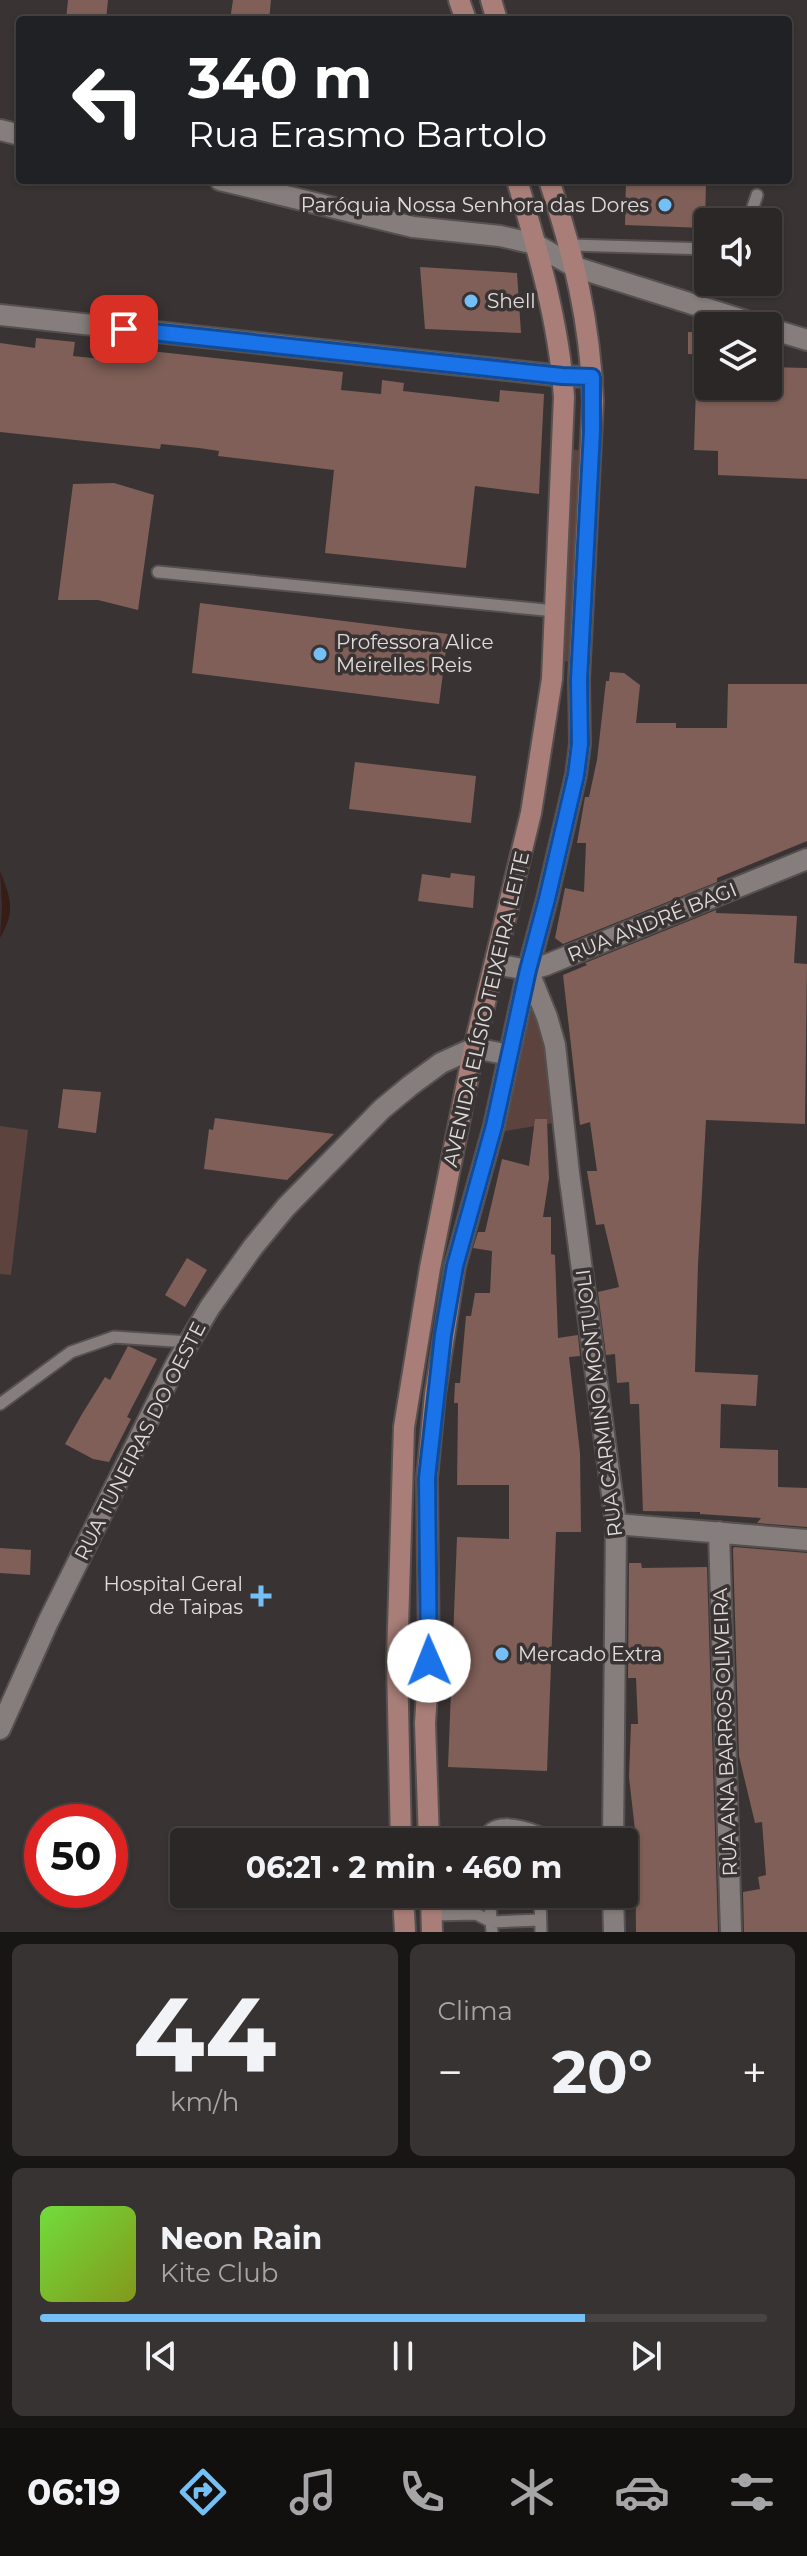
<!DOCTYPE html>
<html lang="pt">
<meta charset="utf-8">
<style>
:root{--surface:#2b2726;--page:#373332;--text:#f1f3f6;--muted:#a6a5a7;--line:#474443;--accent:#74c0f6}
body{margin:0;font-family:Montserrat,sans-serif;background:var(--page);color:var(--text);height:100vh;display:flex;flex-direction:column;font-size:30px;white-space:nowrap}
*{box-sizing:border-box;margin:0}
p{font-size:26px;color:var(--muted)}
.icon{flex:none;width:44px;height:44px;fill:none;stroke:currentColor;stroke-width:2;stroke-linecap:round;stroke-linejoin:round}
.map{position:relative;height:1932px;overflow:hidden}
.sheet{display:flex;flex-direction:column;gap:12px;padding:12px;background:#181515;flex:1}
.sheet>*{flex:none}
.top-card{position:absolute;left:16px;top:16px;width:776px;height:168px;border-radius:8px;box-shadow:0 2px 6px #0004,0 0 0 2px var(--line);background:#202124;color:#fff;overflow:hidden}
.fabs{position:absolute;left:694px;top:208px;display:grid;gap:16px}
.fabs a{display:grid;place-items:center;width:88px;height:88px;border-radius:8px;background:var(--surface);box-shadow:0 2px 6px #0004,0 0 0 2px var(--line);font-size:40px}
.speed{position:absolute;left:24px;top:1804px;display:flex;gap:16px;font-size:40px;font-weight:700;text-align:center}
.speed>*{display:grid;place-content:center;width:104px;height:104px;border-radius:50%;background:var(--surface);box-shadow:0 2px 6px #0004,0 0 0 2px var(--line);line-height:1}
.speed .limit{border:12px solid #d22;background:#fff;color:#111}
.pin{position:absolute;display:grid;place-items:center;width:68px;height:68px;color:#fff;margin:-34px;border-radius:16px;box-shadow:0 4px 12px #0006}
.me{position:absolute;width:88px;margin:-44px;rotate:359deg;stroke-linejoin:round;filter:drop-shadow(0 0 6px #0008)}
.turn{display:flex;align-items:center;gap:28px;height:168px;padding:0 40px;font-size:36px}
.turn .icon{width:104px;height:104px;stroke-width:2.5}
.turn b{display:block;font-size:56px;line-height:68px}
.big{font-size:60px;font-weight:700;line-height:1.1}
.sheet .tile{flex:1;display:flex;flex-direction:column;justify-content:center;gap:12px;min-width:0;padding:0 28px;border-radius:12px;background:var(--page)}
.sheet .dial{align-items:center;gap:0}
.dial b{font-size:104px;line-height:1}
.song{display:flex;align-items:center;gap:24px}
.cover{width:96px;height:96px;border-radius:12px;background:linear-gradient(135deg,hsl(100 70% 55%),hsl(70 70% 35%))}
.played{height:8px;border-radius:4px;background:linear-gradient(90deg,var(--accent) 75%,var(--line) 75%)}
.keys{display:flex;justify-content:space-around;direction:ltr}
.heat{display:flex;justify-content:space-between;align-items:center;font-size:44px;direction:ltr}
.sheet .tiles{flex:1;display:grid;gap:12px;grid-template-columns:1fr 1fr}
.tile:last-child{grid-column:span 2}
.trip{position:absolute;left:170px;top:1828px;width:468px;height:80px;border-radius:8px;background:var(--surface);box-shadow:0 2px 6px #0004,0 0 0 2px var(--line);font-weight:700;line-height:80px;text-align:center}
.tab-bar{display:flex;height:128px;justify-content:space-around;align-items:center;background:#11100f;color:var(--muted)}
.tab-bar .icon{width:56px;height:56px}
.tab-bar .on{color:var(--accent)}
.tab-bar b{font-size:36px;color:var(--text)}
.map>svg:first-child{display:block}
</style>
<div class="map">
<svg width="807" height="1932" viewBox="0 0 807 1932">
<rect width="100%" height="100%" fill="#393433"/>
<path fill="#5d433e" d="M 572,449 L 580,451 L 571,662 L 563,661 Z
M 527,965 L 565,1121 L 488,1134 Z
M 0,1126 L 28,1130 L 11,1275 L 0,1274 Z"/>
<path fill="#371c17" d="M 0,871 C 11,899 16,911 0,938 L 2,906 Z"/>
<path fill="#7f5f58" d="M 68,0 L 108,0 L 106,20 L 66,20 Z
M 233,0 L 271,0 L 269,20 L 230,20 Z
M 626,180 L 706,180 L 705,228 L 625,225 Z
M 420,267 L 517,273 L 521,333 L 425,329 Z
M 688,332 L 708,333 L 708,355 L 688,354 Z
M 36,338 L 75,342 L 73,356 L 131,362 L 132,349 L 343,372 L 341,390 L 381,394 L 382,380 L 404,383 L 403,391 L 499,402 L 500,390 L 544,394 L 539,494 L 475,486 L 466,568 L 325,553 L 334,470 L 218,456 L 219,451 L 199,448 L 161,444 L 160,449 L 0,432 L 0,343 L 35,348 Z
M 768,367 L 807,368 L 807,479 L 718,475 L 718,451 L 694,450 L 696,386 L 768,386 Z
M 114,483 L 154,495 L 138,610 L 98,600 L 58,600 L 73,484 Z
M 200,603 L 448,634 L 439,704 L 192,673 Z
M 610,672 L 624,673 L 640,685 L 636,723 L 676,723 L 676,728 L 727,728 L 728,684 L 807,684 L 807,841 L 717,878 L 717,882 L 563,944 L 555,938 L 565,888 L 584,892 L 586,843 L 577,843 L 585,797 L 589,797 L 597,760 L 606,681 L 609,681 Z
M 355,762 L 476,776 L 471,823 L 349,809 Z
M 451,873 L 475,876 L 473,908 L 418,901 L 422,874 L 450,878 Z
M 716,910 L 716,913 L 797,916 L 794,963 L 807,964 L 805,1124 L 706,1120 L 698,1264 L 695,1372 L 758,1375 L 756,1406 L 721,1404 L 720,1448 L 778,1450 L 778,1487 L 807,1488 L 807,1527 L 757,1523 L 761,1518 L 700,1514 L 700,1512 L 643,1511 L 639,1404 L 630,1404 L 629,1382 L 617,1383 L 615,1354 L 606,1355 L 598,1292 L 619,1287 L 604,1224 L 596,1225 L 587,1171 L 597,1171 L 590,1122 L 580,1125 L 563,975 L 587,965 L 585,963 Z
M 63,1089 L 101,1092 L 96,1133 L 58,1128 Z
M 215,1118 L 334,1134 L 287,1180 L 204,1169 L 209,1129 L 213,1130 Z
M 535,1119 L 547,1119 L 549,1178 L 543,1217 L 551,1217 L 551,1254 L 555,1255 L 558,1338 L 578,1335 L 580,1356 L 569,1357 L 580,1453 L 581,1532 L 556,1532 L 547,1771 L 448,1767 L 457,1537 L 509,1539 L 509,1485 L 457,1485 L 458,1403 L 454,1403 L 455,1383 L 460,1383 L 466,1316 L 471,1316 L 475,1293 L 490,1293 L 492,1251 L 473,1248 L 478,1232 L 485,1232 L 502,1159 L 529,1166 Z
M 187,1258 L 207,1270 L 185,1307 L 165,1295 Z
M 128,1346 L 157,1359 L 127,1417 L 131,1419 L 109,1462 L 93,1459 L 65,1444 L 82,1414 L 105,1377 L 110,1380 Z
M 734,1547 L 807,1553 L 807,1932 L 744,1932 L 743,1892 L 760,1889 L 758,1877 L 766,1875 L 762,1822 L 755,1823 L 739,1756 L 733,1549 Z
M 0,1548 L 31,1550 L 30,1575 L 0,1573 Z
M 629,1563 L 641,1563 L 642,1568 L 707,1567 L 718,1932 L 636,1932 L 635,1830 L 629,1777 L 631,1724 L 638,1724 L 636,1678 L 628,1678 Z"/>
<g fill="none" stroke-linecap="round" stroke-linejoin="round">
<g stroke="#565150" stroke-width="15">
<path id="lane" d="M 748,222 L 757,195
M 570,245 L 708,249
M 158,572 L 555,611
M 0,1404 L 71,1352 L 114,1337 L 189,1342
M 484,1842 C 487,1816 521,1825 538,1832 L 539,1842
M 489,1894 L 492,1932
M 540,1894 L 541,1932
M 432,1915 L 476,1914 L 492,1922 L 540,1920"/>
</g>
<g stroke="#565150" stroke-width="24">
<path id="street" d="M 0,130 L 20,135
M 220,180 L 413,227 L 500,236 L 535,244 L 575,267 L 762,326
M 0,315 L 562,376 L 592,377
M 768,328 L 807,340
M 495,964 L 528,970 L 546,965 L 807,859
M 528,970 L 547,1017 L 555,1045 L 569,1173 L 616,1524 L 613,1842
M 616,1524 L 807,1540
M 719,1532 L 731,1932
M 0,1729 L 48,1622 L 176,1364 L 210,1307 L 253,1247 L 286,1207 L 382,1109 L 411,1085 L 441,1063 L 474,1048 L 509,1055
M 613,1894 L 614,1932"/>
</g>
<g stroke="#565150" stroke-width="24">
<path id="secondary" d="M 459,0 L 466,20
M 491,0 L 497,20
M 401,1842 L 397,1661 L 404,1427 L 430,1268 L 474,1048 L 531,813 L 552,679 L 564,397 C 559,323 538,251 517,180
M 429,1842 L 425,1723 L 429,1661 L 427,1478 L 435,1394 L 455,1266 L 494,1126 L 528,970 L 547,899 L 576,775 L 580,744 L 579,680 L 593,401 C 590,321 574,256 549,180
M 403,1894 L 405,1932
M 431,1894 L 432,1932"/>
</g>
<use href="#lane" stroke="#857e7d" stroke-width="11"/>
<use href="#street" stroke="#857e7d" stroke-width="20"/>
<use href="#secondary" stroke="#a97e78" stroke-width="20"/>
</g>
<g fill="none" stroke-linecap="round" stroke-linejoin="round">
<g stroke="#114b97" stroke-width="20">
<path id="route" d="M 124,329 L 562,376 L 592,377 L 592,431 L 579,680 L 580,744 L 576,775 L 547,899 L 528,970 L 494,1126 L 455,1266 L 443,1335 L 427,1478 L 429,1661"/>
</g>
<use href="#route" stroke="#1a73e8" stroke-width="14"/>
</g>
<g fill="#74c0f6" stroke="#393433" stroke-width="3">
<circle cx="665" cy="205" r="8"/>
<circle cx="471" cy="301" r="8"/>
<circle cx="320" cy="654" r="8"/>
<path d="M257 1584h8v8h8v8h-8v8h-8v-8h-8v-8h8z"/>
<circle cx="502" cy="1654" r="8"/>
</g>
<g text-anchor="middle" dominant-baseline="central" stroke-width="7" stroke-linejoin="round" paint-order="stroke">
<g font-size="20" fill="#e0dcdc" stroke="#393433" text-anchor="start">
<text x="649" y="205" text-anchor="end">Paróquia Nossa Senhora das Dores</text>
<text x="487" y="301">Shell</text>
<text x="336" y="642">Professora Alice<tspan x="336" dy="23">Meirelles Reis</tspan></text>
<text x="243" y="1584" text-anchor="end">Hospital Geral<tspan x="243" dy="23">de Taipas</tspan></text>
<text x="518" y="1654">Mercado Extra</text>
</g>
<g font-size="20" fill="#e0dcdc" stroke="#393433">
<text transform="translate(652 922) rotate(-22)">RUA ANDRÉ BAGI</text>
<text transform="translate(486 1009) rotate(-77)">AVENIDA ELÍSIO TEIXEIRA LEITE</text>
<text transform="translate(599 1403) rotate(-97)">RUA CARMINO MONTUOLI</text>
<text transform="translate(140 1441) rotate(-63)">RUA TUNEIRAS DO OESTE</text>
<text transform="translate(725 1732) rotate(-92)">RUA ANA BARROS OLIVEIRA</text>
</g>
</g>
</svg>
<div class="fabs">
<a><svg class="icon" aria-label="sound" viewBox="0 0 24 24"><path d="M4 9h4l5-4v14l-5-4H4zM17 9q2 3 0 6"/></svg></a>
<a><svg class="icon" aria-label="layers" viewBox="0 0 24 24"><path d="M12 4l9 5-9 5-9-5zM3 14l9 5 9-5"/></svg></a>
</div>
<div class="speed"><div class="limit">50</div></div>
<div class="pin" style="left:124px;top:329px;background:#d93025"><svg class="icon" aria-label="arrive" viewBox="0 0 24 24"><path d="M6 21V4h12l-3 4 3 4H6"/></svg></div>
<svg class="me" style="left:429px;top:1661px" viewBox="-20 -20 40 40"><circle r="19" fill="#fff"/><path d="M0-13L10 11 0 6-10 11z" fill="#1a73e8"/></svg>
<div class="trip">06:21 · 2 min · 460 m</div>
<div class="top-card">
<div class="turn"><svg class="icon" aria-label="left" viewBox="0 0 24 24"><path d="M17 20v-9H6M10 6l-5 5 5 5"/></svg><div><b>340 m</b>Rua Erasmo Bartolo</div></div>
</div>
</div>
<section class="sheet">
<div class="tiles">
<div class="tile dial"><b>44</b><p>km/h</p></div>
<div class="tile"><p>Clima</p>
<div class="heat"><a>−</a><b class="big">20°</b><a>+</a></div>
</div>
<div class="tile">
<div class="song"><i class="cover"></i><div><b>Neon Rain</b><p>Kite Club</p></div></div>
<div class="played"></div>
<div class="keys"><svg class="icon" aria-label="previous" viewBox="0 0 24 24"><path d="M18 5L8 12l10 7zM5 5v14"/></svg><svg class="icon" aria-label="pause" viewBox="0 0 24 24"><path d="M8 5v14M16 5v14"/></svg><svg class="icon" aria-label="next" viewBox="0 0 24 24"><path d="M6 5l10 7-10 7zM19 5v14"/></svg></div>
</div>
</div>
</section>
<nav class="tab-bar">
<b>06:19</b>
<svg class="icon on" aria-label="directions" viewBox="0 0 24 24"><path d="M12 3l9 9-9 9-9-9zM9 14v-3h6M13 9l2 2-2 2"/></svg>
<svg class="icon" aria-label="music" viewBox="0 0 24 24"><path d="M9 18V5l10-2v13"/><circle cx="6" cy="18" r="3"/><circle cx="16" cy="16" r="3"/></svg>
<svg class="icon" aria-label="phone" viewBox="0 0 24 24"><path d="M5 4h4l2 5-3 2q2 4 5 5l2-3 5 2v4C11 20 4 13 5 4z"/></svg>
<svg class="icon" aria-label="climate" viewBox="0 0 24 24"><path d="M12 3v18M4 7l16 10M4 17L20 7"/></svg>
<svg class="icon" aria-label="car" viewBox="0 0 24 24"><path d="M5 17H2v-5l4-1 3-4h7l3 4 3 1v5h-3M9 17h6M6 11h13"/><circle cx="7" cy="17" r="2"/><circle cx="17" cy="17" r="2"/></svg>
<svg class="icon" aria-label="filters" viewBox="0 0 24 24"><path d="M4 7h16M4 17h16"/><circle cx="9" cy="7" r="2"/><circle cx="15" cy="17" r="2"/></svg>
</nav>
